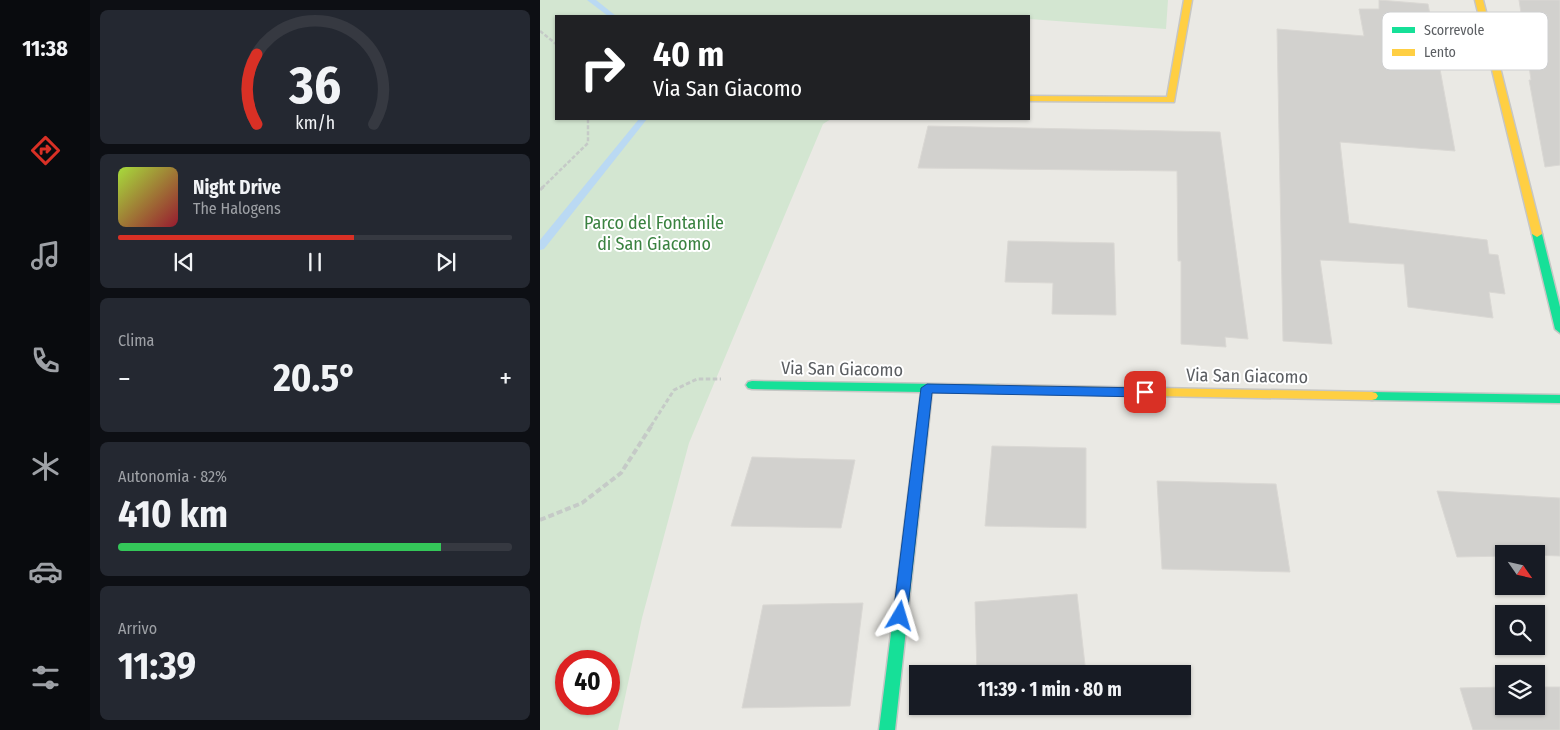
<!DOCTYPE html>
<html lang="it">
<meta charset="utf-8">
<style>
:root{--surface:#171b24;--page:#242831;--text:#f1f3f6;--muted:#9ea1a6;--line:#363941;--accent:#d93025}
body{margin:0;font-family:"Fira Sans Condensed",sans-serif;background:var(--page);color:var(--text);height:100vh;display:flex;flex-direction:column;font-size:19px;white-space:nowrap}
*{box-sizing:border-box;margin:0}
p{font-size:16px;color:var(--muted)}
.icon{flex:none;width:28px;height:28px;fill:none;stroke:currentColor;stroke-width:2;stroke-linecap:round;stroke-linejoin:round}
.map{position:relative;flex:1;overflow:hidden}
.side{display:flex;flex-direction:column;gap:10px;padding:10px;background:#0d0f14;width:450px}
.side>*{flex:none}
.top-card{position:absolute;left:15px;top:15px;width:475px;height:105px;border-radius:0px;box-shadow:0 1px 4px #0004;background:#202124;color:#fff;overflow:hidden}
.needle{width:32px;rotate:124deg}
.controls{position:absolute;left:955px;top:545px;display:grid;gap:10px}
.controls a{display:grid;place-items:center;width:50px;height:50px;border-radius:0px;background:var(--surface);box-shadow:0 1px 4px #0004;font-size:25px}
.speed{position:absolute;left:15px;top:650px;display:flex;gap:10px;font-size:25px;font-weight:700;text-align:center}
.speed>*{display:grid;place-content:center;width:65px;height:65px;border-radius:50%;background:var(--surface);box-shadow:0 1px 4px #0004;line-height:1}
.speed .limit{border:8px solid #d22;background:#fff;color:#111}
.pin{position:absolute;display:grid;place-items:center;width:42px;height:42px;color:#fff;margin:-21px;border-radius:10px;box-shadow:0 2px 8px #0006}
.me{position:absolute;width:55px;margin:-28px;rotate:7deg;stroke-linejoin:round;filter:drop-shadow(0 0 4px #0008)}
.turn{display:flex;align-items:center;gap:18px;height:105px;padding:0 15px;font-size:22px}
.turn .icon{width:65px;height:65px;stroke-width:2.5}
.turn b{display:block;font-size:35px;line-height:42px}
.big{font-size:38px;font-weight:700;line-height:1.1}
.side .card{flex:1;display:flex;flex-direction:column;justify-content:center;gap:8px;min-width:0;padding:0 18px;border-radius:8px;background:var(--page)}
.side .dial{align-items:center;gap:0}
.dial svg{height:130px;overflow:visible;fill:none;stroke:var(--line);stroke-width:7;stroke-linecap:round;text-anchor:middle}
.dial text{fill:var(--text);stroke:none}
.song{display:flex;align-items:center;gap:15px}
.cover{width:60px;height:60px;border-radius:8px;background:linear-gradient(135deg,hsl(80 70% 55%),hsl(350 70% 35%))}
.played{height:5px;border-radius:2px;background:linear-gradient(90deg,var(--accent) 60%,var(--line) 60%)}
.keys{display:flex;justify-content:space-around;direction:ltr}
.heat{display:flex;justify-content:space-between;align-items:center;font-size:28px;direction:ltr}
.charge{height:8px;border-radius:4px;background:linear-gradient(90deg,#34c759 82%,var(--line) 0)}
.trip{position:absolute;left:369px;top:665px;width:282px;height:50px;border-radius:0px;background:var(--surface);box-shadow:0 1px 4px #0004;font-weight:700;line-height:50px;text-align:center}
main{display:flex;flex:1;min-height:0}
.tabs{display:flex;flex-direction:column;width:90px;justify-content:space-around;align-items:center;background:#090b0e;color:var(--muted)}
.tabs .icon{width:35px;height:35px}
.tabs .current{color:var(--accent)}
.tabs b{font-size:22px;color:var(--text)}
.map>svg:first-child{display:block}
</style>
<main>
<nav class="tabs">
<b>11:38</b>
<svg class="icon current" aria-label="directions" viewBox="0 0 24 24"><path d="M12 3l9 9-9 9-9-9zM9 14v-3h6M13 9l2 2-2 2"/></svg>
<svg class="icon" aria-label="music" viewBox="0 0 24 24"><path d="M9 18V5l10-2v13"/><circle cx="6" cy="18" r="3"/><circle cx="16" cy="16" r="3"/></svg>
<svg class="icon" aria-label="phone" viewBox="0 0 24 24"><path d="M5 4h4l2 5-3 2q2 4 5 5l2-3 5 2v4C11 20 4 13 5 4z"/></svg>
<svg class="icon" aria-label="climate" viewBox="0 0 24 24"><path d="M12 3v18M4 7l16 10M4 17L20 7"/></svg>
<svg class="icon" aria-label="car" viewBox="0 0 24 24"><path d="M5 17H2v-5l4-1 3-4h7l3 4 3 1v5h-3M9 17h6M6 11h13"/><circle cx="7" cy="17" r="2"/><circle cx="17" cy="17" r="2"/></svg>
<svg class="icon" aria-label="filters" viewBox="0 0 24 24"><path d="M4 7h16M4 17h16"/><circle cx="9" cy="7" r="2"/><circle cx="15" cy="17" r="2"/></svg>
</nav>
<section class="side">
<div class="card dial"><svg viewBox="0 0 100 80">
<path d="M14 69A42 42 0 1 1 86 69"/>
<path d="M14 69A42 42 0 0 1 14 26" stroke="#d93025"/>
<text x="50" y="56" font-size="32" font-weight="700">36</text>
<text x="50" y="72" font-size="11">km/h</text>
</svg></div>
<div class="card">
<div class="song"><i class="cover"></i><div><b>Night Drive</b><p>The Halogens</p></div></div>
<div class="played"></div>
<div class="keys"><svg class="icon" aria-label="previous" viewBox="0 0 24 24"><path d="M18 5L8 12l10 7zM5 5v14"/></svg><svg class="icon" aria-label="pause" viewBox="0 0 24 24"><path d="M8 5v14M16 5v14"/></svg><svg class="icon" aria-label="next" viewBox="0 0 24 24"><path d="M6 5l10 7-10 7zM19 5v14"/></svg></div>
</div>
<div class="card"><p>Clima</p>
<div class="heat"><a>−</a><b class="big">20.5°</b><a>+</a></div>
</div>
<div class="card"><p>Autonomia · 82%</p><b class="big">410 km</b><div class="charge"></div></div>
<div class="card"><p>Arrivo</p><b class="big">11:39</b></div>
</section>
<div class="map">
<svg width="1020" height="730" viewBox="0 0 1020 730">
<rect width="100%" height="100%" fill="#eae9e4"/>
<path fill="#d3e6d1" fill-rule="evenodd" d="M 0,0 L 628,0 L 626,29 L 489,19 L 489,16 L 429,15 L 427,16 L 16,16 L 16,119 L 291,119 L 283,124 L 149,443 L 102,618 L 78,730 L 0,730 ZM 26,661 L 69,661 L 69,704 L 26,704 Z"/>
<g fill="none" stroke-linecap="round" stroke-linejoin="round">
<path fill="#bad9f3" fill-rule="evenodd" d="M 47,0 L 56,0 L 76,16 L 68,16 Z
M 99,119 L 107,119 L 4,249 L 0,250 L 0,240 Z"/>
</g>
<path fill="#d2d1ce" stroke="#dad8d4" d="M 839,0 L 888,4 L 915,151 L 800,142 L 809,223 L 947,240 L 949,254 L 958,255 L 965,294 L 949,292 L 953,318 L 868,307 L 864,264 L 780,260 L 792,344 L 743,341 L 737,29 L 824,36 L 819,9 L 839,9 Z
M 979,0 L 1020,0 L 1020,165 L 1005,167 L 989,80 L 991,80 Z
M 388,126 L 680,132 L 708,339 L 685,337 L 686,347 L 641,344 L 641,261 L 638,261 L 637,171 L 378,168 Z
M 468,241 L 574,243 L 576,315 L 512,314 L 513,283 L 465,282 Z
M 452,446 L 546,448 L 546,528 L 445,526 Z
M 212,457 L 315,460 L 301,528 L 191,526 Z
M 617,481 L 736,484 L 750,572 L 622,569 Z
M 897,491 L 1020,498 L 1020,556 L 964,554 L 964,556 L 917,557 Z
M 537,594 L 546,674 L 437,674 L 435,602 Z
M 323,603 L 310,706 L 202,708 L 223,605 Z
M 964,687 L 964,706 L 996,706 L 996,687 L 1020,687 L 1020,730 L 933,730 L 920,688 Z"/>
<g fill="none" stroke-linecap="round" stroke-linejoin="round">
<g stroke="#c6c6c4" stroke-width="3">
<path id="fast" d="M 997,231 L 1002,234 L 1020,307 L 1020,333 L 1015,329 L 992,234 Z
M 212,381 L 458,385 L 462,386 L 464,389 L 462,392 L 458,393 L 392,392 L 355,730 L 339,730 L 381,392 L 212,389 L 208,388 L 206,385 L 208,382 Z
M 832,392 L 1020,395 L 1020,403 L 832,400 L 828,399 L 826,396 L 828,393 Z"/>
</g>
<g stroke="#c6c6c4" stroke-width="3">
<path id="slow" d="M 644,0 L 652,0 L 634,102 L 489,101 L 489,96 L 627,97 Z
M 935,0 L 943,0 L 1002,234 L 997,237 L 992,234 Z
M 458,385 L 832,392 L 836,393 L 838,396 L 836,399 L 832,400 L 458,393 L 454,392 L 452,389 L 454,386 Z"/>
</g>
<path stroke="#c5cac7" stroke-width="2.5" stroke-dasharray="4 2" stroke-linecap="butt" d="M 0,31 L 16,44
M 2,188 L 48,143 L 48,119"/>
<path stroke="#c5cac7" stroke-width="3" stroke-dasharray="4.5 2.5" stroke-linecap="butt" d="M 0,190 L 4,186
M 111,426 L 134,390 L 157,379 L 181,379"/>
<path stroke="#c5cac7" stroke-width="4" stroke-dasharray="6 3" stroke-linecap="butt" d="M 0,520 L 42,503 L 81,473 L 112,425"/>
<use href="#fast" fill="#16e098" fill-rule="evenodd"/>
<use href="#slow" fill="#ffcf43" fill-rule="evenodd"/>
</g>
<path fill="#1a73e8" stroke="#114b97" d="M 387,384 L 605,388 L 610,392 L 605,397 L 392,393 L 367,616 L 365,621 L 360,623 L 355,621 L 353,616 L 381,388 Z"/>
<g text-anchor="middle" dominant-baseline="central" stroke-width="4" stroke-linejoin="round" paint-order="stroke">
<g font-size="18" fill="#3a8240" stroke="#fff">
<text x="114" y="223">Parco del Fontanile<tspan x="114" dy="21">di San Giacomo</tspan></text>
</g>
<g font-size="18" fill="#5b5e62" stroke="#fff">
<text transform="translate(302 369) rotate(1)">Via San Giacomo</text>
<text transform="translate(707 376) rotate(1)">Via San Giacomo</text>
</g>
</g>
<rect x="842" y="12" width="166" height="58" rx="8" fill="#fff" stroke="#cecfd0" stroke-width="1"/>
<rect x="852" y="27" width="23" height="6" fill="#16e098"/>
<rect x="852" y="49" width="23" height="7" fill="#ffcf43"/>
<g font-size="14" fill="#5b5e62">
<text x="884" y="35">Scorrevole</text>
<text x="884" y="57">Lento</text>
</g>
</svg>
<div class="controls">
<a><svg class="needle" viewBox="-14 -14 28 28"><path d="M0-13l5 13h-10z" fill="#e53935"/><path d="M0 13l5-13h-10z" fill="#9ea1a6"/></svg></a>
<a><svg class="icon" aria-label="search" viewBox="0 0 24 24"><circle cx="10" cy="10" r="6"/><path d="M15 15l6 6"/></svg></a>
<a><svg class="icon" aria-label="layers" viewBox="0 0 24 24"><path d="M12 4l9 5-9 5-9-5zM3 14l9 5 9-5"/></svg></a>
</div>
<div class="speed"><div class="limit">40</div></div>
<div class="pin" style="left:605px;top:392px;background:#d93025"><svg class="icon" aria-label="arrive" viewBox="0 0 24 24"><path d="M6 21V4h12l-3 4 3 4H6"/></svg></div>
<svg class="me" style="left:360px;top:616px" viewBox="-20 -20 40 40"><path d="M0-17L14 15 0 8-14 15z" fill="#1a73e8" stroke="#fff" stroke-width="4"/></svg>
<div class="trip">11:39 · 1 min · 80 m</div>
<div class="top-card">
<div class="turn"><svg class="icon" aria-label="right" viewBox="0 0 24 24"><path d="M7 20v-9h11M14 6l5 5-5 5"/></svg><div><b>40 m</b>Via San Giacomo</div></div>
</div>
</div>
</main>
